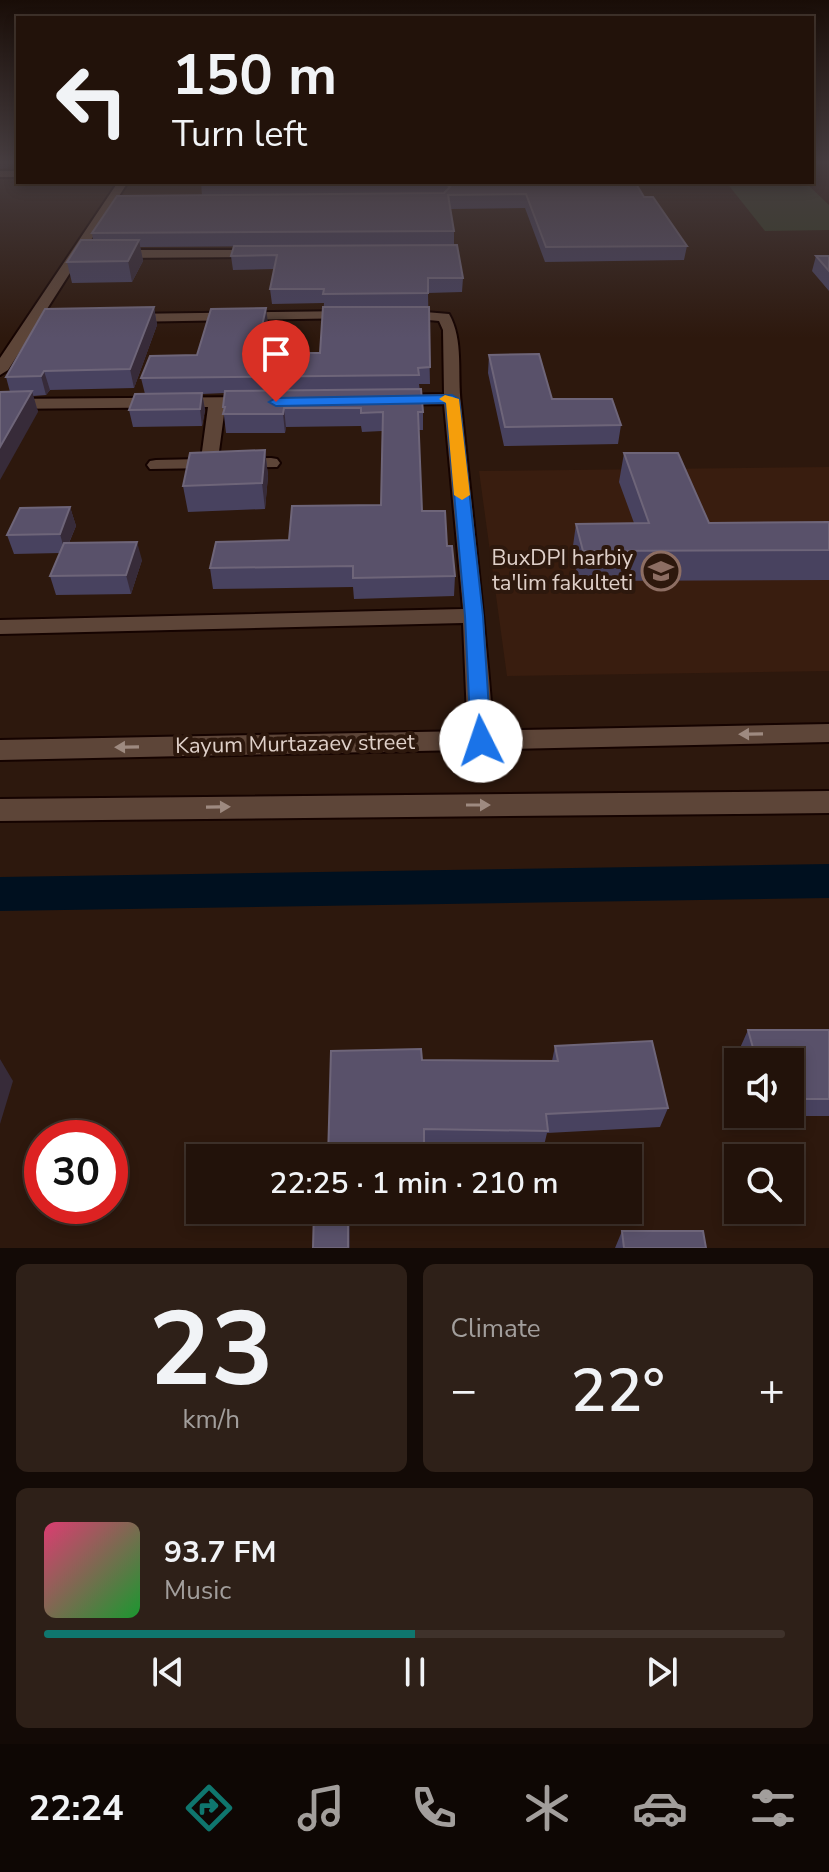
<!DOCTYPE html>
<meta charset="utf-8">
<style>
:root{--surface:#22120a;--page:#2e2018;--text:#f1f3f6;--muted:#a29e9c;--line:#3f322b;--accent:#0f766e}
body{margin:0;font-family:"Nunito Sans",sans-serif;background:var(--page);color:var(--text);height:100vh;display:flex;flex-direction:column;font-size:30px;white-space:nowrap}
*{box-sizing:border-box;margin:0}
p{font-size:26px;color:var(--muted)}
.icon{flex:none;width:44px;height:44px;fill:none;stroke:currentColor;stroke-width:2;stroke-linecap:round;stroke-linejoin:round}
.map{position:relative;height:1248px;overflow:hidden}
.sheet{display:flex;flex-direction:column;gap:16px;padding:16px;background:#130a06;flex:1}
.sheet>*{flex:none}
.top-card{position:absolute;left:16px;top:16px;width:798px;height:168px;border-radius:0px;box-shadow:0 4px 12px #0003,0 0 0 2px var(--line);background:#22120a;color:var(--text);overflow:hidden}
.buttons{position:absolute;left:724px;top:1048px;display:grid;gap:16px}
.buttons a{display:grid;place-items:center;width:80px;height:80px;border-radius:0px;background:var(--surface);box-shadow:0 4px 12px #0003,0 0 0 2px var(--line);font-size:40px}
.speed{position:absolute;left:24px;top:1120px;display:flex;gap:16px;font-size:40px;font-weight:700;text-align:center}
.speed>*{display:grid;place-content:center;width:104px;height:104px;border-radius:50%;background:var(--surface);box-shadow:0 4px 12px #0003,0 0 0 2px var(--line);line-height:1}
.speed .limit{border:12px solid #d22;background:#fff;color:#111}
.pin{position:absolute;display:grid;place-items:center;width:68px;height:68px;color:#fff;margin:-82px -34px;border-radius:50% 50% 50% 0;rotate:-45deg;box-shadow:0 0 8px #0007}
.pin .icon{rotate:45deg}
.me{position:absolute;width:88px;margin:-44px;rotate:356deg;stroke-linejoin:round;filter:drop-shadow(0 0 6px #0008)}
.turn{display:flex;align-items:center;gap:28px;height:168px;padding:0 24px;font-size:36px}
.turn .icon{width:104px;height:104px;stroke-width:2.5}
.turn b{display:block;font-size:56px;line-height:68px}
.big{font-size:60px;font-weight:600;line-height:1.1}
.sheet .card{flex:1;display:flex;flex-direction:column;justify-content:center;gap:12px;min-width:0;padding:0 28px;border-radius:12px;background:var(--page)}
.sheet .dial{align-items:center;gap:0}
.dial b{font-size:104px;line-height:1}
.song{display:flex;align-items:center;gap:24px}
.cover{width:96px;height:96px;border-radius:12px;background:linear-gradient(135deg,hsl(340 70% 55%),hsl(130 70% 35%))}
.played{height:8px;border-radius:4px;background:linear-gradient(90deg,var(--accent) 50%,var(--line) 50%)}
.keys{display:flex;justify-content:space-around;direction:ltr}
.heat{display:flex;justify-content:space-between;align-items:center;font-size:44px;direction:ltr}
.sheet .tiles{flex:1;display:grid;gap:16px;grid-template-columns:1fr 1fr}
.card:last-child{grid-column:span 2}
.trip{position:absolute;left:186px;top:1144px;width:456px;height:80px;border-radius:0px;background:var(--surface);box-shadow:0 4px 12px #0003,0 0 0 2px var(--line);font-weight:600;line-height:80px;text-align:center}
.dock{display:flex;height:128px;justify-content:space-around;align-items:center;background:#0e0704;color:var(--muted)}
.dock .icon{width:56px;height:56px}
.dock .active{color:var(--accent)}
.dock b{font-size:36px;color:var(--text)}
.map>svg:first-child{display:block}
</style>
<div class="map">
<svg width="829" height="1248" viewBox="0 0 829 1248">
<rect width="100%" height="100%" fill="#2d180d"/>
<path fill="#391d0f" d="M 829,467 L 829,671 L 507,676 L 479,471 Z"/>
<path fill="#343d24" d="M 726,182 L 805,182 L 829,205 L 829,230 L 765,231 Z"/>
<g fill="none" stroke-linecap="round" stroke-linejoin="round">
<path fill="#00101f" fill-rule="evenodd" d="M 829,864 L 829,898 L 0,911 L 0,877 Z"/>
<g stroke="#150300" stroke-width="4">
<path id="minor" d="M 0,171 L 18,171 L 18,177 L 0,177 Z
M 118,182 L 128,182 L 8,370 L 0,375 L 0,358 Z
M 260,250 L 266,254 L 264,257 L 115,258 L 109,254 L 115,250 Z
M 401,310 L 449,314 C 464,340 457,375 461,404 C 473,517 486,628 494,741 L 490,748 L 481,750 L 472,748 L 468,741 L 463,623 L 0,634 L 0,620 L 463,609 L 444,404 L 393,405 L 385,400 L 393,395 L 444,394 L 443,330 L 439,321 L 396,317 L 396,311 Z
M 350,311 L 355,312 L 355,318 L 125,322 L 118,318 L 125,314 Z
M 251,397 L 259,402 L 257,405 L 225,407 L 218,459 L 271,458 L 277,459 L 280,463 L 277,467 L 150,469 L 147,465 L 150,461 L 156,460 L 201,459 L 208,407 L 0,409 L 0,399 Z"/>
</g>
<g stroke="#150300" stroke-width="4">
<path id="tertiary" d="M 829,724 L 829,742 L 0,760 L 0,740 Z
M 829,791 L 829,813 L 0,821 L 0,799 Z"/>
</g>
<use href="#minor" fill="#5d4538" fill-rule="evenodd"/>
<use href="#tertiary" fill="#5d4538" fill-rule="evenodd"/>
</g>
<path fill="#48425f" d="M 201,182 L 635,182 L 644,197 L 687,246 L 684,260 L 545,262 L 525,208 L 450,209 L 454,231 L 454,245 L 140,247 L 143,261 L 132,282 L 72,283 L 67,262 L 93,240 L 92,233 L 202,196 Z
M 234,246 L 463,278 L 462,292 L 428,293 L 430,384 L 419,384 L 423,412 L 423,430 L 418,430 L 422,511 L 447,546 L 455,576 L 454,596 L 354,599 L 353,587 L 213,589 L 210,568 L 289,540 L 381,505 L 382,431 L 362,432 L 361,426 L 286,427 L 285,433 L 226,433 L 223,407 L 225,393 L 202,394 L 205,410 L 202,426 L 133,427 L 129,410 L 145,394 L 141,378 L 197,355 L 268,323 L 261,353 L 320,353 L 324,303 L 272,304 L 270,289 L 274,269 L 233,270 L 231,256 Z
M 816,256 L 829,256 L 829,291 L 812,271 Z
M 154,307 L 157,325 L 134,388 L 50,390 L 46,395 L 33,396 L 38,412 L 10,392 L 6,377 Z
M 489,355 L 552,399 L 621,425 L 618,444 L 504,446 L 488,373 Z
M 265,450 L 268,476 L 265,509 L 188,512 L 183,486 Z
M 624,453 L 709,523 L 829,522 L 829,580 L 579,581 L 572,553 L 576,524 L 634,523 L 619,482 Z
M 70,507 L 76,526 L 69,543 L 142,560 L 131,594 L 56,595 L 50,576 L 60,553 L 14,554 L 7,535 Z
M 748,1030 L 829,1030 L 829,1116 L 757,1116 L 756,1114 L 790,1114 L 790,1062 L 743,1062 L 740,1048 Z
M 555,1046 L 668,1108 L 660,1127 L 547,1133 L 543,1150 L 424,1148 L 422,1060 L 552,1061 Z
M 622,1231 L 706,1248 L 615,1248 Z"/>
<path fill="#372b39" d="M 0,163 L 11,163 L 7,168 L 0,169 Z
M 139,240 L 143,261 L 132,282 L 128,261 Z
M 154,307 L 157,325 L 134,388 L 130,369 Z
M 266,308 L 268,323 L 258,370 L 256,353 Z
M 44,371 L 50,390 L 46,395 L 41,376 Z
M 32,391 L 38,412 L 0,480 L 0,447 Z
M 202,393 L 205,410 L 202,426 L 200,409 Z
M 284,408 L 286,427 L 285,433 L 283,414 Z
M 265,450 L 268,476 L 265,509 L 262,483 Z
M 70,507 L 76,526 L 65,552 L 60,534 Z
M 137,542 L 142,560 L 131,594 L 126,575 Z
M 0,1059 L 13,1081 L 0,1124 Z
M 348,1210 L 350,1210 L 350,1248 L 348,1248 Z"/>
<path fill="#59516a" stroke="#6e6579" stroke-width="2" d="M 201,182 L 415,182 L 200,184 Z
M 443,182 L 635,182 L 644,197 L 653,197 L 687,246 L 546,247 L 526,194 L 448,195 L 454,231 L 92,233 L 117,196 L 444,193 L 450,187 Z
M 81,240 L 139,240 L 128,261 L 67,262 Z
M 457,245 L 463,278 L 428,278 L 428,293 L 323,294 L 324,289 L 270,289 L 277,255 L 231,256 L 234,246 Z
M 816,256 L 829,256 L 829,271 Z
M 154,307 L 130,369 L 44,371 L 41,376 L 6,377 L 45,309 Z
M 323,307 L 429,307 L 430,367 L 418,368 L 419,375 L 141,378 L 150,356 L 197,355 L 211,309 L 266,308 L 256,353 L 320,353 Z
M 539,354 L 552,399 L 612,399 L 621,425 L 505,427 L 489,355 Z
M 421,389 L 423,412 L 418,412 L 422,511 L 445,511 L 447,546 L 452,546 L 455,576 L 353,578 L 353,566 L 210,568 L 216,542 L 289,540 L 292,506 L 381,505 L 383,412 L 361,413 L 361,408 L 284,408 L 283,414 L 223,414 L 225,407 L 223,407 L 225,391 Z
M 32,391 L 0,447 L 0,392 Z
M 202,393 L 200,409 L 129,410 L 135,394 Z
M 265,450 L 262,483 L 183,486 L 190,453 Z
M 624,453 L 678,453 L 709,523 L 829,522 L 829,550 L 583,551 L 576,524 L 649,523 Z
M 70,507 L 60,534 L 7,535 L 20,508 Z
M 137,542 L 126,575 L 50,576 L 64,543 Z
M 748,1030 L 829,1030 L 829,1099 L 790,1099 L 790,1062 L 757,1062 Z
M 652,1041 L 668,1108 L 546,1114 L 548,1131 L 424,1129 L 424,1158 L 328,1158 L 331,1051 L 421,1049 L 422,1060 L 558,1061 L 555,1046 Z
M 314,1210 L 348,1210 L 348,1248 L 313,1248 Z
M 622,1231 L 703,1231 L 706,1248 L 624,1248 Z"/>
<defs><path id="oneway-solid" d="M-6-.8H1V-3.2L6.5 0L1 3.2V.8H-6Z" transform="scale(2)"/></defs>
<g fill="#9e8a80">
<use href="#oneway-solid" transform="translate(751 734) rotate(179)"/>
<use href="#oneway-solid" transform="translate(127 747) rotate(179)"/>
<use href="#oneway-solid" transform="translate(478 805)"/>
<use href="#oneway-solid" transform="translate(218 807) rotate(-1)"/>
</g>
<linearGradient id="sky" x2="0" y2="1"><stop stop-color="#190d07"/><stop offset="0.48" stop-color="#463d40"/><stop offset="1" stop-color="#463d40" stop-opacity="0"/></linearGradient>
<rect width="829" height="338" fill="url(#sky)"/>
<path fill="#1a73e8" stroke="#114b97" stroke-width="2" d="M 452,395 L 459,399 L 483,616 L 491,741 L 488,746 L 474,746 L 471,741 L 465,616 L 446,403 L 276,406 L 269,402 L 276,398 Z"/>
<path fill="#f59e0b" d="M 445,395 L 459,399 L 470,495 L 462,500 L 454,495 L 446,403 L 439,399 Z"/>
<defs>
<g id="university-ring" transform="scale(2)"><circle r="9.5" fill="#2d180d" stroke="#8d6e63" stroke-width="1.5"/><path d="M0-5L7-2L0 1L-7-2ZM-4 1L0 2.5L4 1V4Q0 6-4 4Z" fill="#8d6e63"/></g>
</defs>
<g fill-rule="evenodd">
<use href="#university-ring" x="661" y="571"/>
</g>
<g text-anchor="middle" dominant-baseline="central" stroke-width="8" stroke-linejoin="round" paint-order="stroke">
<g font-size="22" fill="#dfd0c9" stroke="#2d180d" text-anchor="end">
<text x="633" y="558">BuxDPI harbiy<tspan x="633" dy="25">ta'lim fakulteti</tspan></text>
</g>
<g font-size="22" fill="#dfd0c9" stroke="#2d180d">
<text transform="translate(295 744) rotate(-1)">Kayum Murtazaev street</text>
</g>
</g>
</svg>
<div class="buttons">
<a><svg class="icon" aria-label="sound" viewBox="0 0 24 24"><path d="M4 9h4l5-4v14l-5-4H4zM17 9q2 3 0 6"/></svg></a>
<a><svg class="icon" aria-label="search" viewBox="0 0 24 24"><circle cx="10" cy="10" r="6"/><path d="M15 15l6 6"/></svg></a>
</div>
<div class="speed"><div class="limit">30</div></div>
<div class="pin" style="left:276px;top:402px;background:#d93025"><svg class="icon" aria-label="arrive" viewBox="0 0 24 24"><path d="M6 21V4h12l-3 4 3 4H6"/></svg></div>
<svg class="me" style="left:481px;top:741px" viewBox="-20 -20 40 40"><circle r="19" fill="#fff"/><path d="M0-13L10 11 0 6-10 11z" fill="#1a73e8"/></svg>
<div class="trip">22:25 · 1 min · 210 m</div>
<div class="top-card">
<div class="turn"><svg class="icon" aria-label="left" viewBox="0 0 24 24"><path d="M17 20v-9H6M10 6l-5 5 5 5"/></svg><div><b>150 m</b>Turn left</div></div>
</div>
</div>
<section class="sheet">
<div class="tiles">
<div class="card dial"><b>23</b><p>km/h</p></div>
<div class="card"><p>Climate</p>
<div class="heat"><a>−</a><b class="big">22°</b><a>+</a></div>
</div>
<div class="card">
<div class="song"><i class="cover"></i><div><b>93.7 FM</b><p>Music</p></div></div>
<div class="played"></div>
<div class="keys"><svg class="icon" aria-label="previous" viewBox="0 0 24 24"><path d="M18 5L8 12l10 7zM5 5v14"/></svg><svg class="icon" aria-label="pause" viewBox="0 0 24 24"><path d="M8 5v14M16 5v14"/></svg><svg class="icon" aria-label="next" viewBox="0 0 24 24"><path d="M6 5l10 7-10 7zM19 5v14"/></svg></div>
</div>
</div>
</section>
<nav class="dock">
<b>22:24</b>
<svg class="icon active" aria-label="directions" viewBox="0 0 24 24"><path d="M12 3l9 9-9 9-9-9zM9 14v-3h6M13 9l2 2-2 2"/></svg>
<svg class="icon" aria-label="music" viewBox="0 0 24 24"><path d="M9 18V5l10-2v13"/><circle cx="6" cy="18" r="3"/><circle cx="16" cy="16" r="3"/></svg>
<svg class="icon" aria-label="phone" viewBox="0 0 24 24"><path d="M5 4h4l2 5-3 2q2 4 5 5l2-3 5 2v4C11 20 4 13 5 4z"/></svg>
<svg class="icon" aria-label="climate" viewBox="0 0 24 24"><path d="M12 3v18M4 7l16 10M4 17L20 7"/></svg>
<svg class="icon" aria-label="car" viewBox="0 0 24 24"><path d="M5 17H2v-5l4-1 3-4h7l3 4 3 1v5h-3M9 17h6M6 11h13"/><circle cx="7" cy="17" r="2"/><circle cx="17" cy="17" r="2"/></svg>
<svg class="icon" aria-label="filters" viewBox="0 0 24 24"><path d="M4 7h16M4 17h16"/><circle cx="9" cy="7" r="2"/><circle cx="15" cy="17" r="2"/></svg>
</nav>
